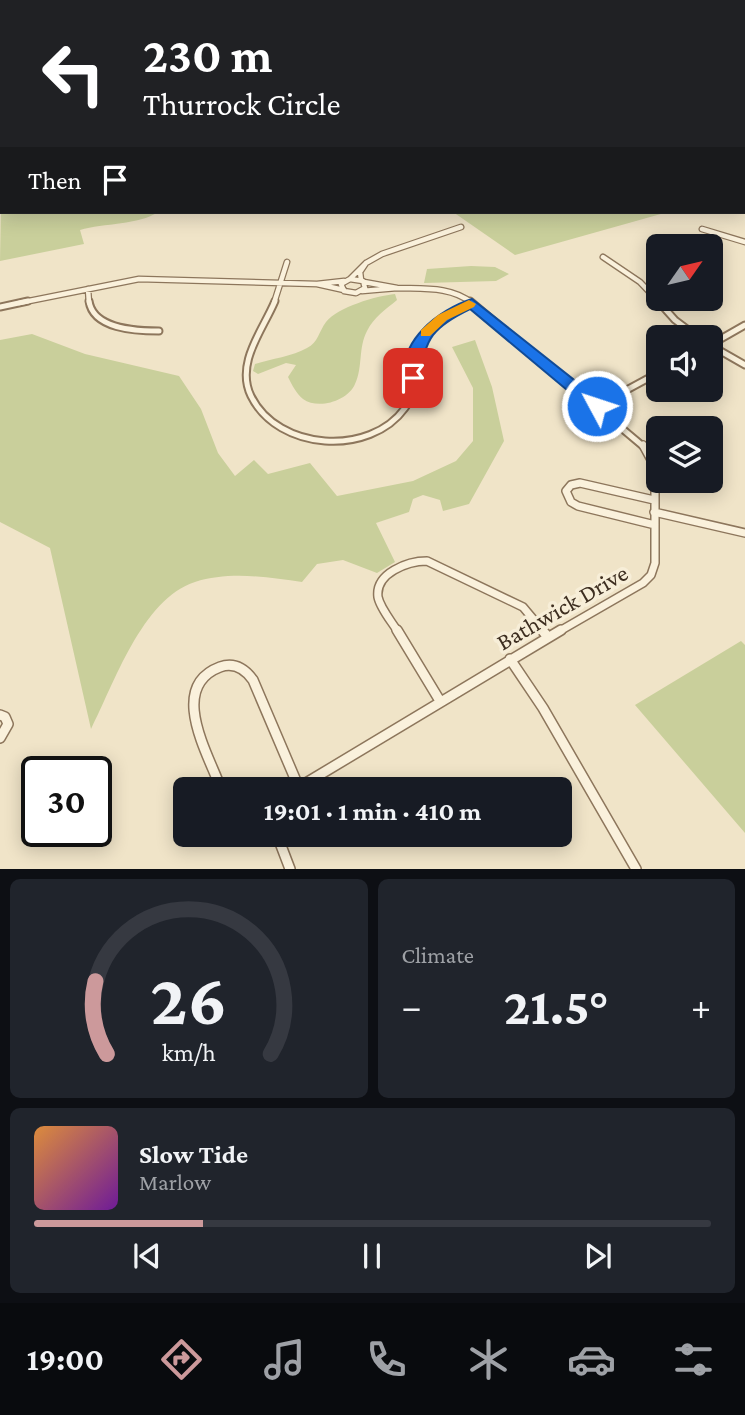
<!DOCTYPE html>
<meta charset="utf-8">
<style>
:root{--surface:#171b24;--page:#20242c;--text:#f1f3f6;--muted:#9ea1a6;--line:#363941;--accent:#cc999b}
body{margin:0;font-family:"Crimson Pro",serif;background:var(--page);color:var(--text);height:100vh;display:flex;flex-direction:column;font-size:26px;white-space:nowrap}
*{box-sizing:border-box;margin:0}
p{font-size:23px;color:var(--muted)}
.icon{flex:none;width:38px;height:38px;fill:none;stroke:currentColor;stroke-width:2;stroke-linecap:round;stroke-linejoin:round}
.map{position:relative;height:869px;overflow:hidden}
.drawer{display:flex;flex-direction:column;gap:10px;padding:10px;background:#0d0f14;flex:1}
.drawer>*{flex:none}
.guide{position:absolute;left:0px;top:0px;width:746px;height:214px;box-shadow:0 4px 18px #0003;background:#202124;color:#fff;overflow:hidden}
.needle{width:46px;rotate:56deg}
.tools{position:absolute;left:646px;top:234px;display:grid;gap:14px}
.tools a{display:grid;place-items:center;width:77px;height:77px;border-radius:10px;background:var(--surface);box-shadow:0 4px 18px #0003;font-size:35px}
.speed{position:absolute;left:21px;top:756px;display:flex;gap:14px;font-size:35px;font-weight:700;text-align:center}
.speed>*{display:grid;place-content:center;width:91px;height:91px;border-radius:50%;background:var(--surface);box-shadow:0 4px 18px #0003;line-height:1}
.speed .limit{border:4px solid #111;border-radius:10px;background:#fff;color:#111}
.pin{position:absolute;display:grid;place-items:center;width:60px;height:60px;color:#fff;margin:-30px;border-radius:14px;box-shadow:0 4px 10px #0006}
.me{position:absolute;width:77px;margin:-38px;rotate:310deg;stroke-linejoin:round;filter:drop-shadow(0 0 5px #0008)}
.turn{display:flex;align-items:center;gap:24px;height:147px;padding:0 28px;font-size:32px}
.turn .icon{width:91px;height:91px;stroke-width:2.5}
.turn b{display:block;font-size:49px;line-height:60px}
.then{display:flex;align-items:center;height:66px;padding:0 28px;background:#0003;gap:14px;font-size:26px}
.big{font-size:52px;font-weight:700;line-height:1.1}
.drawer .widget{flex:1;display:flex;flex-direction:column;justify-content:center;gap:10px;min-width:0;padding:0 24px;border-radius:10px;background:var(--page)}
.drawer .dial{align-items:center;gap:0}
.dial svg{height:182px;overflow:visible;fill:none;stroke:var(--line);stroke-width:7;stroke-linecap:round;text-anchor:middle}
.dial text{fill:var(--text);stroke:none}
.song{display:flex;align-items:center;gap:21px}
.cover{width:84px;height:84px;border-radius:10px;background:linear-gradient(135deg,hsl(30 70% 55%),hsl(280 70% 35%))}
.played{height:7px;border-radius:4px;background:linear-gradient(90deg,var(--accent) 25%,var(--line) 25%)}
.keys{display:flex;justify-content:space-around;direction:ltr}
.heat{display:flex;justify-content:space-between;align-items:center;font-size:38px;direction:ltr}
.drawer .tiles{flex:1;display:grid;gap:10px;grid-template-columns:1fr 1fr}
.widget:last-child{grid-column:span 2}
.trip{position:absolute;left:173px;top:777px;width:399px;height:70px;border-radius:10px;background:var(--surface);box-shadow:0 4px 18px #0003;font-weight:700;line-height:70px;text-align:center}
.tab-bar{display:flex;height:112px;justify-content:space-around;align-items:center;background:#090b0e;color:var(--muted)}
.tab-bar .icon{width:49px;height:49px}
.tab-bar .current{color:var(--accent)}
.tab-bar b{font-size:32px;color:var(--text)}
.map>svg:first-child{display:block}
</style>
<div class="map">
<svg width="745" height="869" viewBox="0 0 745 869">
<rect width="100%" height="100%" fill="#f0e4c8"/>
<path fill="#c9cf9b" d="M 2,149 L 2,212 L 158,212 C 139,225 104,223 80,230 L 84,244 L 0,261 Z
M 453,212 L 668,212 L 515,255 Z
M 471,266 L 495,267 L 509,274 L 496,281 L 424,283 L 427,269 Z
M 395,294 L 397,300 C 385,310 374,317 367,331 C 358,348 363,368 355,384 C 348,401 318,410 303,399 C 296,393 292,385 288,377 L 296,365 L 286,363 L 258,374 L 253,371 L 255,364 C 271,359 293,356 307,348 C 318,343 319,331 326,322 C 338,307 376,296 395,294 Z
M 32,334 L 85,354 L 179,376 L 201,409 L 218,453 L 235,476 L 254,460 L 268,474 L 310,463 L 337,496 L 413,481 L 456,461 L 473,441 L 473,388 L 452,347 L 475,340 L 492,387 L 504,441 L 469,504 L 443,511 L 440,500 L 423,495 L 413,499 L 409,512 L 376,523 L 395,562 L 377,573 L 343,560 L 317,564 L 302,582 C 268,577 229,571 195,582 C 142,599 114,684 91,729 L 50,548 L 0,522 L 0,340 Z
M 741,641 L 745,645 L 745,833 L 635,705 Z"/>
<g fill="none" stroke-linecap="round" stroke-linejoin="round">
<g stroke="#8d765c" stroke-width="5">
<path id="street-far4" d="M 0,124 L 0,131"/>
</g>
<g stroke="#8d765c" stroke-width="7">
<path id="street-far3" d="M 702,229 L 745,242
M 603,257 L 640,282 L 660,303
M 366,263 L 382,254 L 461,227
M 350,279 L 363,281 L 365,288 L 356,293 L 344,291 L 341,284 Z
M 350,279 L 366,263 L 360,272 L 361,280
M 344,281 L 317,284 L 344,290
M 397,288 C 423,289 451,286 472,303
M 88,289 L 89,303
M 362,291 L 397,288 L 364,282
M 19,303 L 139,279 L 317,284
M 274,303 L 287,262"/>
</g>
<g stroke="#8d765c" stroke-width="9">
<path id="street-far2" d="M 89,301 C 93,329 135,331 159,331
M 275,301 C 263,330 235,363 251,396 C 278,451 370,457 405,408 C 413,397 413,384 414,372 C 417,335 440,317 472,303
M 470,301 L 644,447
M 658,301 L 675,320 L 699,338
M 0,307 L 28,301
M 710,345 L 745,365
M 710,345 L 745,325
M 597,406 L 658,373"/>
</g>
<g stroke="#8d765c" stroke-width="10">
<path id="street-far1" d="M 654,500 L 580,483 L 571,485 L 566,491 L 571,502 L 578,506 L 655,525
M 654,512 L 745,533
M 398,632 C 392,622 380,608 378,597 C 375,573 408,561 427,561 L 523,607 L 544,632
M 558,632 L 643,583 L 651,575 L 655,563 L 655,467 L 643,445"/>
</g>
<g stroke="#8d765c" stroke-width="12">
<path id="street" d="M 397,630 L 440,701
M 542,630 L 548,637
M 510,659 L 543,708 L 636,869
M 0,715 L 5,717 L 8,724 L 0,738
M 221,789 C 209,755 167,687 220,667 C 234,662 245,669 253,680 L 299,788
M 296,789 L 561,630
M 277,835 L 290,869"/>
</g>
<g stroke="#6f573f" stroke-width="3">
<path id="secondary" d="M 744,159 L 745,159 L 745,161 L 744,161 Z"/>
</g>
<use href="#street-far4" stroke="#faf1dc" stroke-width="3.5"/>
<use href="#street-far3" stroke="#faf1dc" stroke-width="4.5"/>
<use href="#street-far2" stroke="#faf1dc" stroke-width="5"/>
<use href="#street-far1" stroke="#faf1dc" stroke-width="7"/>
<use href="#street" stroke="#faf1dc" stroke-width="9"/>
<use href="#secondary" fill="#faf1dc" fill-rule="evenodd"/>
</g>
<linearGradient id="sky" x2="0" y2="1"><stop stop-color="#8fbad6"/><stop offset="0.46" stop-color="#f8f3e6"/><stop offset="1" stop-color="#f8f3e6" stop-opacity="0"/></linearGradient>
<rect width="745" height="226" fill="url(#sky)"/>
<path fill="#1a73e8" stroke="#114b97" stroke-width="2" d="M 472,299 L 602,402 L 604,406 L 602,410 L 591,410 L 470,309 C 435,326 423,338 421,378 L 413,383 L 408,381 C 394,343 440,309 472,299 Z"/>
<path fill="#f59e0b" d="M 469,300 L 476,304 L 474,307 L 447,320 L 430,336 L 421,336 L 421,330 L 438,315 Z"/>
<g text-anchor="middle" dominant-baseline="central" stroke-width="7" stroke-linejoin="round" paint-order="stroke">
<g font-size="24" fill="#3d2e20" stroke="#f7eed8">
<text transform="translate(562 607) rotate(-30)">Bathwick Drive</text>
</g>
</g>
</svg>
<div class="tools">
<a><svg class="needle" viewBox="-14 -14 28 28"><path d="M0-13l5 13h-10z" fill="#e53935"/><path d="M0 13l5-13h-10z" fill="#9ea1a6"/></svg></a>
<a><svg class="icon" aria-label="sound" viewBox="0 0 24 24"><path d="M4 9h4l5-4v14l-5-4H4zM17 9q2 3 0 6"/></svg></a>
<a><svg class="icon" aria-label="layers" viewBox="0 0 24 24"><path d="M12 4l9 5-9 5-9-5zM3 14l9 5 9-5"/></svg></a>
</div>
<div class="speed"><div class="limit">30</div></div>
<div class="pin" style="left:413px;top:378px;background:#d93025"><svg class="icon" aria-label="arrive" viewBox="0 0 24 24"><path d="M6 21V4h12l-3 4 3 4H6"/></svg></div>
<svg class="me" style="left:597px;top:406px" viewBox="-20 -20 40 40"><circle r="17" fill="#1a73e8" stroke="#fff" stroke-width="3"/><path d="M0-11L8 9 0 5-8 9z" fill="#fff"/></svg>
<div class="trip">19:01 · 1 min · 410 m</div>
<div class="guide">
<div class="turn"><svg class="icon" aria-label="left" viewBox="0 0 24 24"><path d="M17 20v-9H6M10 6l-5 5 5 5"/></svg><div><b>230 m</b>Thurrock Circle</div></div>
<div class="then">Then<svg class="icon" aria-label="arrive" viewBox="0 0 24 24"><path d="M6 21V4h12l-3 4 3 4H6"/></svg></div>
</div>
</div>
<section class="drawer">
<div class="tiles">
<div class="widget dial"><svg viewBox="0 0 100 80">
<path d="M14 69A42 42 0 1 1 86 69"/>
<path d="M14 69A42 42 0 0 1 9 37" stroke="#cc999b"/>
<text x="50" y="56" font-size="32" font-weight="700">26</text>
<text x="50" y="72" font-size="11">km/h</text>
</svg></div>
<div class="widget"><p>Climate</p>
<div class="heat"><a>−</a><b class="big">21.5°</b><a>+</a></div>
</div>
<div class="widget">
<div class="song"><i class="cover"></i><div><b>Slow Tide</b><p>Marlow</p></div></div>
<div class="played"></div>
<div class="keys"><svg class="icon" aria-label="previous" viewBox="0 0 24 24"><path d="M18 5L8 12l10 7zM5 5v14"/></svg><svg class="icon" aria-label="pause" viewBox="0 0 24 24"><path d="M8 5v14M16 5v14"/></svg><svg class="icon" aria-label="next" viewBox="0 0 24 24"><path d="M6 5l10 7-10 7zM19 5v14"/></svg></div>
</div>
</div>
</section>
<nav class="tab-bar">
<b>19:00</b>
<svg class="icon current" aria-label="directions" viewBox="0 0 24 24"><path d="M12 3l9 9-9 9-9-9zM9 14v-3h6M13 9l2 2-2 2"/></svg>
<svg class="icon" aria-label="music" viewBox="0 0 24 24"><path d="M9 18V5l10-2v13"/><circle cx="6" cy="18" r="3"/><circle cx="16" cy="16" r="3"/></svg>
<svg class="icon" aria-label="phone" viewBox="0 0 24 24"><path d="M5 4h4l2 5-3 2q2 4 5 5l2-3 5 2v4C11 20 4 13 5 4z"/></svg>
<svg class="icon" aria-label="climate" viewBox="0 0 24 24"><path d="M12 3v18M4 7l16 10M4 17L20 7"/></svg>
<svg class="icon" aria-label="car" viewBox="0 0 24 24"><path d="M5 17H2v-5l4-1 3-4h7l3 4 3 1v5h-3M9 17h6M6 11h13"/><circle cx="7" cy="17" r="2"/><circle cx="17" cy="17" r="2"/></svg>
<svg class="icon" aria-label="filters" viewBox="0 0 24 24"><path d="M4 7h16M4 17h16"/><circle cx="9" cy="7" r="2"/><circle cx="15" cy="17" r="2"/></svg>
</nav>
